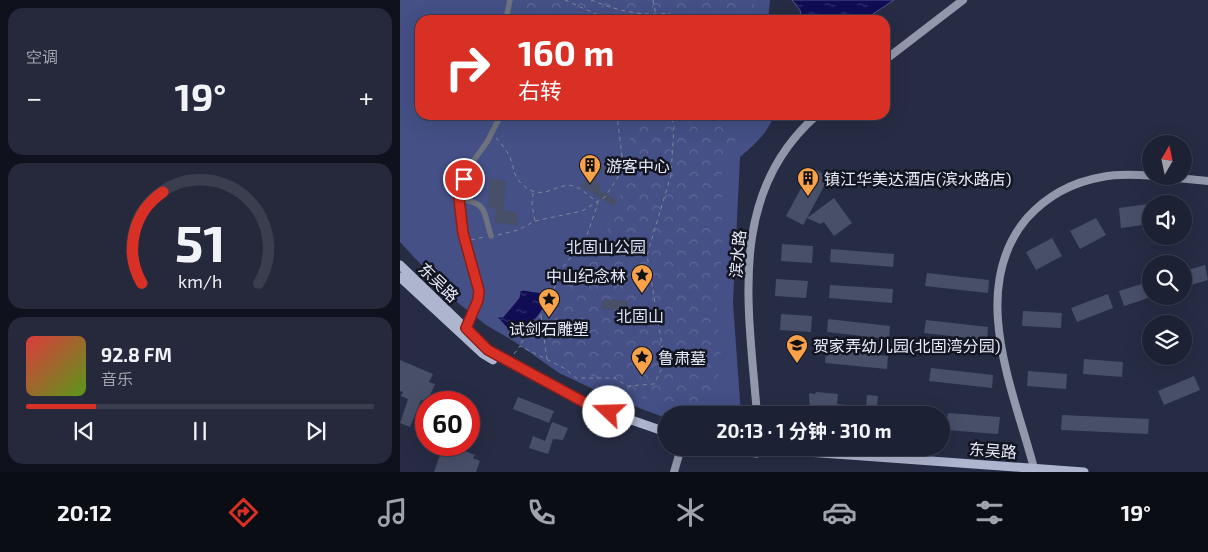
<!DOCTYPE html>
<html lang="zh">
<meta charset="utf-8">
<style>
:root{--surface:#1c2133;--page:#25293b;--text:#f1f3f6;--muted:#a0a3ac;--line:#3a3e4e;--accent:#d93025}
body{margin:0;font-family:"Exo 2","Noto Sans SC",sans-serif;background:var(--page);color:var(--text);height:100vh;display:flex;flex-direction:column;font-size:19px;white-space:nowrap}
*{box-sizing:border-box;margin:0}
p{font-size:16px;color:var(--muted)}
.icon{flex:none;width:28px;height:28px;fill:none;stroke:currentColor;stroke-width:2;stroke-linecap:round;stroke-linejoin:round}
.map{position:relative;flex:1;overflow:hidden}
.drawer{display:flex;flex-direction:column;gap:8px;padding:8px;background:#0f121c;width:400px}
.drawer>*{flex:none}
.banner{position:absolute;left:15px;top:15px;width:475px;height:105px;border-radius:15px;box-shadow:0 5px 20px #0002,0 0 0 1px var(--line);background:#d93025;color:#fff;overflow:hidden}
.needle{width:32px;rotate:9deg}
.fabs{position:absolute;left:742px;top:135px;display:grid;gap:10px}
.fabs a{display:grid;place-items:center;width:50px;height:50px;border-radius:50%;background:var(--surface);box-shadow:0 5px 20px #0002,0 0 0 1px var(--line);font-size:25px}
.speed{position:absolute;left:15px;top:391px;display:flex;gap:10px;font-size:25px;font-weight:700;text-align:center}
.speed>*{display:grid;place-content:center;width:65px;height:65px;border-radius:50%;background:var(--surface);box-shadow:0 5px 20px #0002,0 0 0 1px var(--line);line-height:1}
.speed .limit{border:8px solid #d22;background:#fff;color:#111}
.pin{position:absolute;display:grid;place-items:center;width:42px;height:42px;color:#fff;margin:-21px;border:2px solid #fff;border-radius:50%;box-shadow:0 1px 5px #0007}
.me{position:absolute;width:55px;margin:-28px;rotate:291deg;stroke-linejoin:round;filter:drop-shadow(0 0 4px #0008)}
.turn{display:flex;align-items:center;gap:18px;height:105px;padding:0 20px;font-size:22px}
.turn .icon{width:65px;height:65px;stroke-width:2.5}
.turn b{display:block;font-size:35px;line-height:42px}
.big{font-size:38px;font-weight:700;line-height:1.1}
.drawer .widget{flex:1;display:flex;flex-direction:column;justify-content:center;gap:8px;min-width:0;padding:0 18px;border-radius:15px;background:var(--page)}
.drawer .dial{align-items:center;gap:0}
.dial svg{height:130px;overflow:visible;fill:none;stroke:var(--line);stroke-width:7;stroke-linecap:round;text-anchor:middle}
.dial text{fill:var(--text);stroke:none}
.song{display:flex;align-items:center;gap:15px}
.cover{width:60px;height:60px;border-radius:8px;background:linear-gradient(135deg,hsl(0 70% 55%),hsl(90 70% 35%))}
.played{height:5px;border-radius:2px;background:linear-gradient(90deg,var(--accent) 20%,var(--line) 20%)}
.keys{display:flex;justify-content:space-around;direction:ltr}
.heat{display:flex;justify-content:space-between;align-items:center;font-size:28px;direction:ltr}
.trip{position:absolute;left:258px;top:406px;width:292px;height:50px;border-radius:25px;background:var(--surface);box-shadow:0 5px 20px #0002,0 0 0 1px var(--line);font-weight:700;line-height:50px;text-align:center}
.menu{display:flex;height:80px;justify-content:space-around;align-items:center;background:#0b0d14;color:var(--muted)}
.menu .icon{width:35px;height:35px}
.menu .on{color:var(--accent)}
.menu b{font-size:22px;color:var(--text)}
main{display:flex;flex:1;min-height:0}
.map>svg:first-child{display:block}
</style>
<main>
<section class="drawer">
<div class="widget"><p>空调</p>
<div class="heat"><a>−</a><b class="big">19°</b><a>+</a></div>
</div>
<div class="widget dial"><svg viewBox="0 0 100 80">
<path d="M14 69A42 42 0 1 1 86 69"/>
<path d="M14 69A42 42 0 0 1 27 13" stroke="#d93025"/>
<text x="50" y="56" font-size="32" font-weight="700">51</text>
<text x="50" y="72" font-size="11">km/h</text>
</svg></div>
<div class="widget">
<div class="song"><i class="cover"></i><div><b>92.8 FM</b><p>音乐</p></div></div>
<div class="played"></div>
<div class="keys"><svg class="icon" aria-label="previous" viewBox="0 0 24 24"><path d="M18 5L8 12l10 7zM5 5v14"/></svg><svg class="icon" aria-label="pause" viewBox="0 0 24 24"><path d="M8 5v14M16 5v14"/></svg><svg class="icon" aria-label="next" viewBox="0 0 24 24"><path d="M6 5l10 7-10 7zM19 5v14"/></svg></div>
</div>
</section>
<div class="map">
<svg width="808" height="472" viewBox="0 0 808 472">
<defs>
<pattern id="forest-crowns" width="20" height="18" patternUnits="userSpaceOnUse" patternTransform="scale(1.25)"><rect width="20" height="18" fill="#445086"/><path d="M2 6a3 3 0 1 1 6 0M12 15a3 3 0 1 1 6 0" fill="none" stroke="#5f6998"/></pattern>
<pattern id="water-ripples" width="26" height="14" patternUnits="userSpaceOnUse" patternTransform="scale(1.25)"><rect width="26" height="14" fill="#100d55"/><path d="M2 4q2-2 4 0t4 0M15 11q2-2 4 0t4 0" fill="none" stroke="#33306e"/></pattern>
</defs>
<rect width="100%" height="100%" fill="#262c44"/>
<path fill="#445086" d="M 0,0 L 370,0 L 368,20 L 20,20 L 20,115 L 374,115 C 368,133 354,145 340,157 L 333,303 L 341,415 L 266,415 L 266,418 L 210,397 L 159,373 L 115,342 L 86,325 L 53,299 L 0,242 Z"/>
<path fill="url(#forest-crowns)" d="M 118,0 L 354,0 L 354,20 L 115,20 Z
M 234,115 L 341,115 L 334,145 L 322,174 L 322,253 L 316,313 L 321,347 L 317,394 L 306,414 L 274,407 L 220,391 L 169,365 L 150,344 L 157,306 L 171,279 L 203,241 L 232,163 L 227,153 Z"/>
<path fill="url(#water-ripples)" stroke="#505087" d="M 392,0 L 494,0 L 464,20 L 402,20 L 400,10 Z
M 123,290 L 143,293 L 145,306 L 128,330 L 120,322 L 116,328 L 110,331 L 97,317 L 103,317 L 119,298 L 120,291 Z"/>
<path fill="#484f69" d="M 138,115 L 154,115 L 141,121 Z
M 213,161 L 220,165 L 213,177 L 206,172 Z
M 196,163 L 203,168 L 195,182 L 201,187 L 199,190 L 217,200 L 213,206 L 181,186 Z
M 412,168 L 429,177 L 407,218 L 434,198 L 452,223 L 434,236 L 424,222 L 420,224 L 407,218 L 403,225 L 386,216 Z
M 90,179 L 106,181 L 103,210 L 118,213 L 117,226 L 94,222 L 96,209 L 88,207 Z
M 748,204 L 750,224 L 721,228 L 719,208 Z
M 696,218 L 706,235 L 680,249 L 670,231 Z
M 652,238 L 662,256 L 636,270 L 626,252 Z
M 382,244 L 413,246 L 412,263 L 381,261 Z
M 431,249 L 494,254 L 493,267 L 430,262 Z
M 805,265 L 808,280 L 784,287 L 784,271 Z
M 527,273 L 589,280 L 588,293 L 525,286 Z
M 376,279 L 408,281 L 406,298 L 375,296 Z
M 751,281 L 751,297 L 724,306 L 719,291 Z
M 430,285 L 493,289 L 492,303 L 429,298 Z
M 708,294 L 713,308 L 677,322 L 671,308 Z
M 203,299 L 229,301 L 228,311 L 202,309 Z
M 623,311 L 662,313 L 661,328 L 622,326 Z
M 381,314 L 412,316 L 411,332 L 380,330 Z
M 428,319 L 490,326 L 489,339 L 427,332 Z
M 526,320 L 588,327 L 587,340 L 524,333 Z
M 426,349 L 488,356 L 487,369 L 425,363 Z
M 684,359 L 723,362 L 722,377 L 683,374 Z
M 0,360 L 33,374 L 29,382 L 35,384 L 27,402 L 21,400 L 10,427 L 0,423 L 8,399 L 1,396 L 3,392 L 0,391 Z
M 531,368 L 593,375 L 592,388 L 529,381 Z
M 628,371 L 667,374 L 666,389 L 627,386 Z
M 794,376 L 800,390 L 764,405 L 758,391 Z
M 416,392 L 438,394 L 437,404 L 466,407 L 467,395 L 478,396 L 476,415 L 410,415 L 409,393 L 415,394 Z
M 118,397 L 154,411 L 149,423 L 113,409 Z
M 489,409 L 508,411 L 507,415 L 489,415 Z
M 548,413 L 600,417 L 598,434 L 546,430 Z
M 662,415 L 749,419 L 748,434 L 661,430 Z
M 152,422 L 168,428 L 163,440 L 153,439 L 148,454 L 129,448 L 133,436 L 145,441 Z
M 49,445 L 75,455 L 73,458 L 80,461 L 76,472 L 34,472 L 40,455 L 44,457 Z"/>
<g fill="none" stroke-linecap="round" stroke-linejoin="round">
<path stroke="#81869a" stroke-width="1" stroke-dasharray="4 4" stroke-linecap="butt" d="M 165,0 L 209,20
M 191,0 C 215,10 243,17 270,13
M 253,0 L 257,20
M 96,138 C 102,144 108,152 111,160 C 114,169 114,177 122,184 C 144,205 158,179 176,187 C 184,190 191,198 198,203 L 186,238 L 163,267 L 146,308 L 120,345
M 133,193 L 132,205 L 135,221
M 98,235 L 118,230 L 135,221 L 182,211 L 205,197 L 217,179 L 223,165 L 217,115
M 71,240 L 84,237
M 141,316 L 147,359
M 114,354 L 120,346 L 164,368 L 176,378 L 215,378 L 227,386 L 254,384 L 263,366 L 262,345 L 247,255 L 271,175 L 274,126 L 271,115"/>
<path stroke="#6e727e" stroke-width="5.5" d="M 106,20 L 110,0
M 59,199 C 88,203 83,211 91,236
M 66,329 L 79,291 L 63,233 L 59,199 L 67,170 L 87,142 L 101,115"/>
<path stroke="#9298ac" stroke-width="8" d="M 485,60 L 563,0
M 357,415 C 349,309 326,194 417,115
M 274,472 L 281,448
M 635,472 C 615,393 566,290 627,218 C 647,196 673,182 702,177 C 731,171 778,179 808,181"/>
<path stroke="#aeb5cf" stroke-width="9" d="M 0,265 L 88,350 L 191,406 L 266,432
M 0,277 L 83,354 L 93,360
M 310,448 L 357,453
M 351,448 L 684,472"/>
</g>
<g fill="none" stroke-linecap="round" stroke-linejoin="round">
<g stroke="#8d1f18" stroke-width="12">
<path id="route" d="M 64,179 L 59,199 L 63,233 L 79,291 L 78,300 L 66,328 L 88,350 L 191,406 L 209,412"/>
</g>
<use href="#route" stroke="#d93025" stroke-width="9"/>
</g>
<defs>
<g id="building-pin" transform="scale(1.125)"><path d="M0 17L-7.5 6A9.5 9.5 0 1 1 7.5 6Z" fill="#f7a149" stroke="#131520"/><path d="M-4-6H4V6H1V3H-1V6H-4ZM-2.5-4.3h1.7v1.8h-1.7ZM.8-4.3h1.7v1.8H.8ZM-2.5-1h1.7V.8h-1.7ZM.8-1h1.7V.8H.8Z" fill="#111"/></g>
<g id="sight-pin" transform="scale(1.125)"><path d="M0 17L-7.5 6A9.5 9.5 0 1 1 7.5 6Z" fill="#f7a149" stroke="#131520"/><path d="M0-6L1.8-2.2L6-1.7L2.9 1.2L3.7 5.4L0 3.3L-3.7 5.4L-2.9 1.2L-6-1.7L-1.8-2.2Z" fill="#111"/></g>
<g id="school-pin" transform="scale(1.125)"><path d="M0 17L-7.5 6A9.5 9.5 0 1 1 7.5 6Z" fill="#f7a149" stroke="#131520"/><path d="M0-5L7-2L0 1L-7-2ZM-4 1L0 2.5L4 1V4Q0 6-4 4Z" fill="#111"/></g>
</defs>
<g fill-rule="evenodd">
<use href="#building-pin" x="190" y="165"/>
<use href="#building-pin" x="408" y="178"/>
<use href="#sight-pin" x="242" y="275"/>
<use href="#sight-pin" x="149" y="299"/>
<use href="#school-pin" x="397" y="345"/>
<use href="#sight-pin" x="242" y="357"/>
</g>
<g text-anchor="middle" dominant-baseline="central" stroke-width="5" stroke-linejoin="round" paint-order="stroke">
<g font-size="16" fill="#e6ebfb" stroke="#131520" text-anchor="start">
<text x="206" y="165">游客中心</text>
<text x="424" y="178">镇江华美达酒店(滨水路店)</text>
<text x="226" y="275" text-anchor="end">中山纪念林</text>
<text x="149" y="328" text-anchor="middle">试剑石雕塑</text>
<text x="413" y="345">贺家弄幼儿园(北固湾分园)</text>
<text x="258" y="357">鲁肃墓</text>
</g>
<g font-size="16" fill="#dae0f6" stroke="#131520">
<text x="206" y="246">北固山公园</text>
<text x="240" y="315">北固山</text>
</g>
<g font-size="16" fill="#e6ebfb" stroke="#131520">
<text transform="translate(337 254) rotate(-85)">滨水路</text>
<text transform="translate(39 282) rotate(44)">东吴路</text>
<text transform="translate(593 450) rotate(4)">东吴路</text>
</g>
</g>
</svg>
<div class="fabs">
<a><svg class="needle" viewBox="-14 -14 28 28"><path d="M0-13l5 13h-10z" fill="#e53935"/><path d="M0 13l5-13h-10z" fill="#a0a3ac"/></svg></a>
<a><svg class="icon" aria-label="sound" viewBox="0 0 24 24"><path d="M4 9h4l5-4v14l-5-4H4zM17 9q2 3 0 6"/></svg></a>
<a><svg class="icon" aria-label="search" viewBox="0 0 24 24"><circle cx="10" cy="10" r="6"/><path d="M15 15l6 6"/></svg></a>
<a><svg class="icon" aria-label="layers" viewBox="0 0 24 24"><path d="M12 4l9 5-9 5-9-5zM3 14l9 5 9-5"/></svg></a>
</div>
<div class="speed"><div class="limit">60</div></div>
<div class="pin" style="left:64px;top:179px;background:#d93025"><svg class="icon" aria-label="arrive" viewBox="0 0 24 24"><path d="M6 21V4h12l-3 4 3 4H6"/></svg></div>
<svg class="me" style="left:209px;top:412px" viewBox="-20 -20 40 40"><circle r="19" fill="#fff"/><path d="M0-13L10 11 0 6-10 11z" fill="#d93025"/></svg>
<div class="trip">20:13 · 1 分钟 · 310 m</div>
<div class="banner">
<div class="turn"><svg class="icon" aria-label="right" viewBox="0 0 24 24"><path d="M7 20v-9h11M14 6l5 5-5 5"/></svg><div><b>160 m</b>右转</div></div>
</div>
</div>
</main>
<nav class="menu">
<b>20:12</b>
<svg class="icon on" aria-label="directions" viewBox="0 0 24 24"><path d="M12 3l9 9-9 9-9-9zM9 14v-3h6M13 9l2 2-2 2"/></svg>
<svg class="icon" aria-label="music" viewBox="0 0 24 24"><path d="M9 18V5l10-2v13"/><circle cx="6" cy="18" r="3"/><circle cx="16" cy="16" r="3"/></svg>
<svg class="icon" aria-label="phone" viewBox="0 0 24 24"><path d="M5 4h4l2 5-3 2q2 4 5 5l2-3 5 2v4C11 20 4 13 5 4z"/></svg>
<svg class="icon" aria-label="climate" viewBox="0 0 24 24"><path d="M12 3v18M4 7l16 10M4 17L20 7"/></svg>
<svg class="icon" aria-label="car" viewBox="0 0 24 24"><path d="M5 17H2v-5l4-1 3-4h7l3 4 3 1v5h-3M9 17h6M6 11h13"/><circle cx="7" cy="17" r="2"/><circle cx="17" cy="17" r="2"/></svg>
<svg class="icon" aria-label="filters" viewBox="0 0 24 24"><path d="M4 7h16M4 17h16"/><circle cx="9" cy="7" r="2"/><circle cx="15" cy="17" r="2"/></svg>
<b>19°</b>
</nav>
